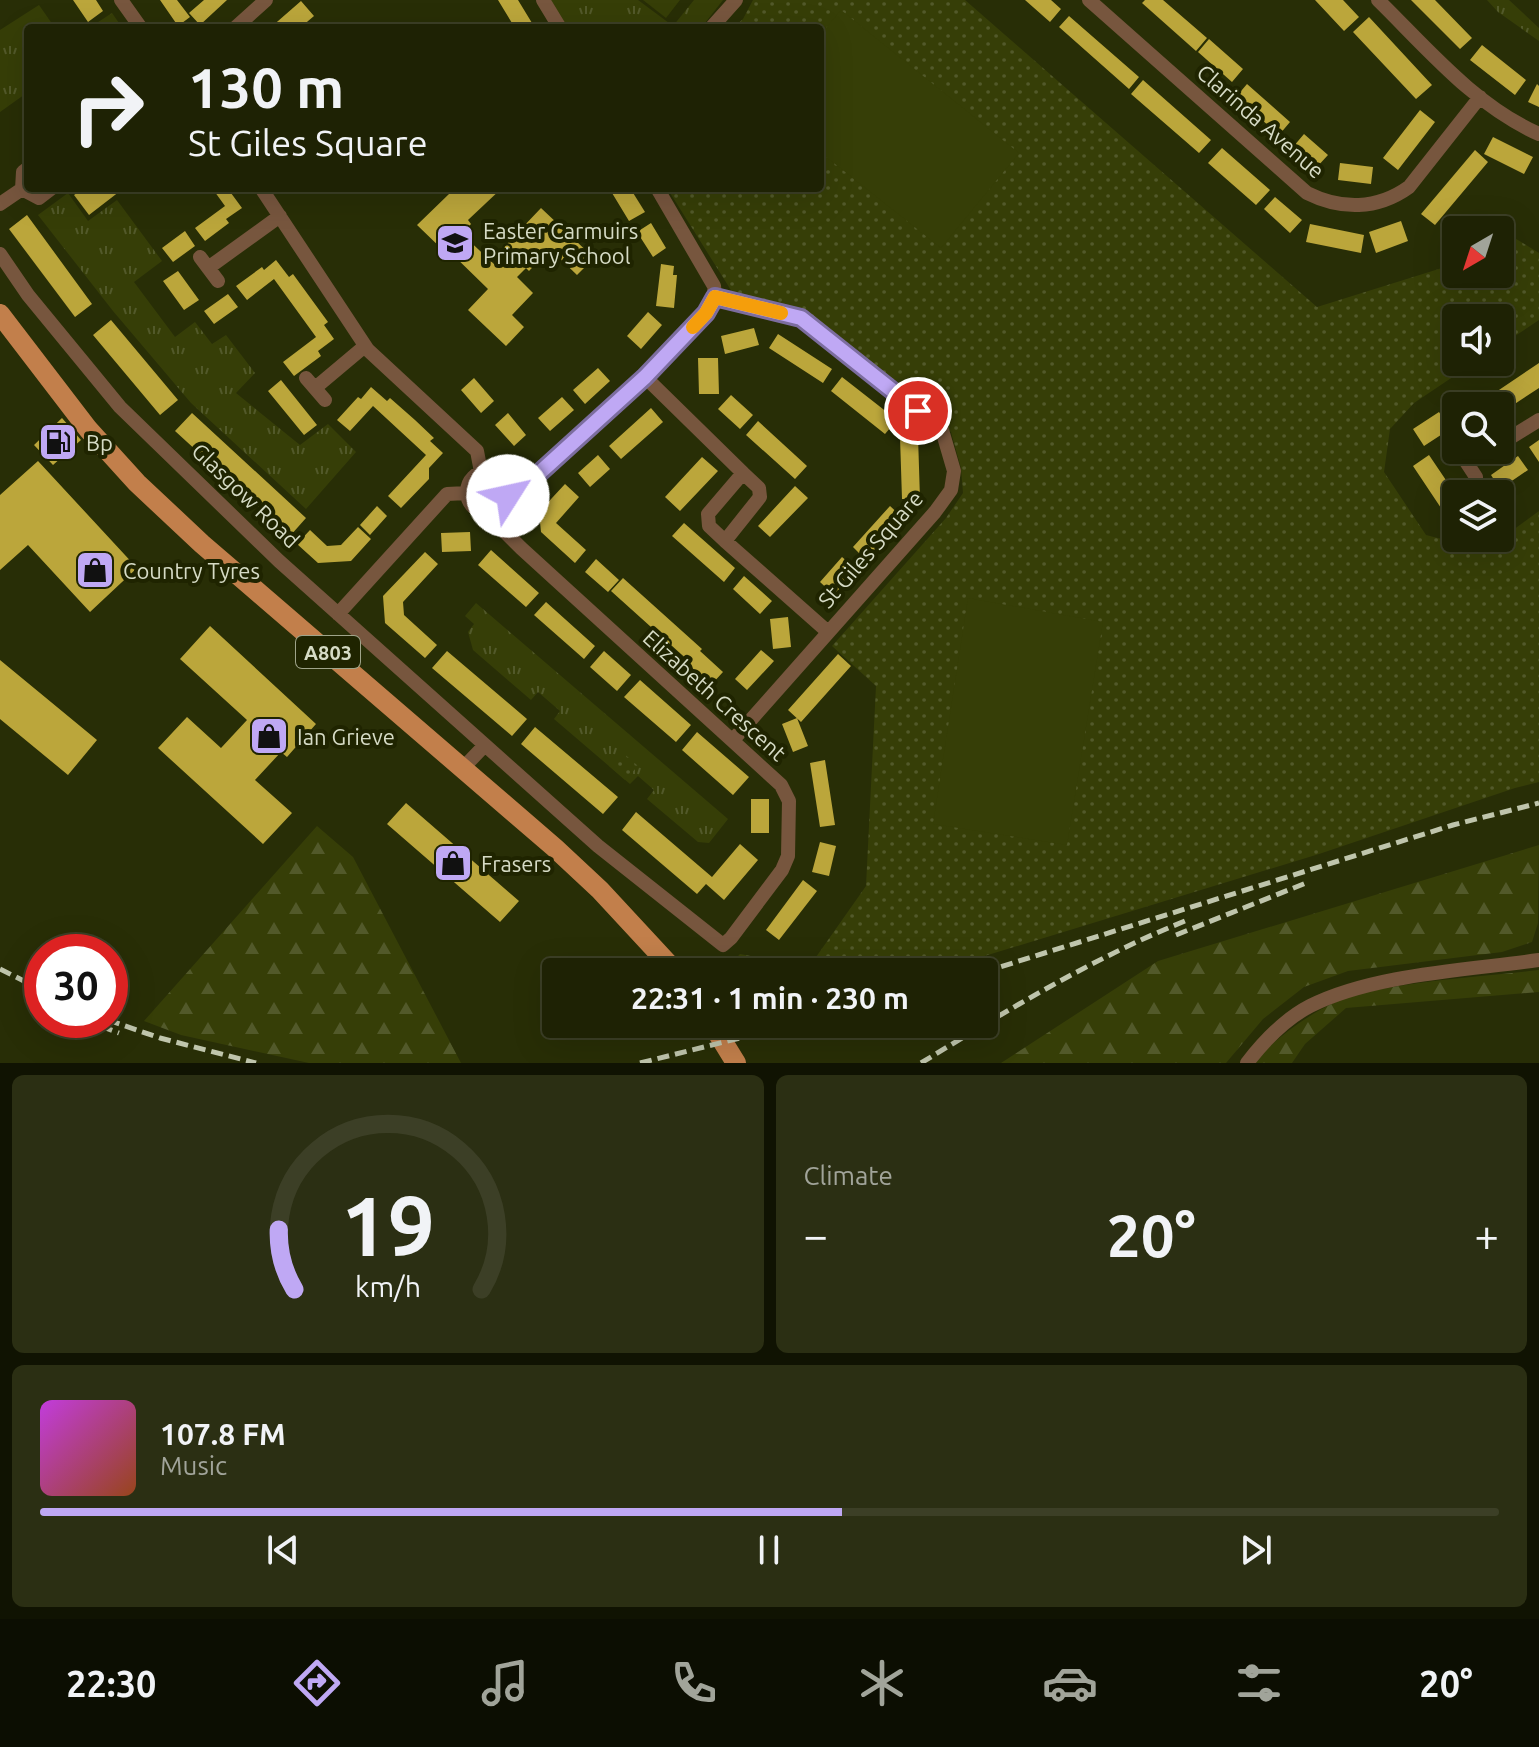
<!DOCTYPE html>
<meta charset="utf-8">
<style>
:root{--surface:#1e2204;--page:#2b2f13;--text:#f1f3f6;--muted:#a1a49a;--line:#3c3f26;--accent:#bfa8f4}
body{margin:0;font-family:Ubuntu,sans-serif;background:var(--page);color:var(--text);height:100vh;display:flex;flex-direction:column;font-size:30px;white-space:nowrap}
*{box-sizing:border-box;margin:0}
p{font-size:26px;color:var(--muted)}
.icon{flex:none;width:44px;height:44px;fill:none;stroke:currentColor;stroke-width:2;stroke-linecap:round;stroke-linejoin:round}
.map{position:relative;height:1063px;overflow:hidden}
.details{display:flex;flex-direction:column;gap:12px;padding:12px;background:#101302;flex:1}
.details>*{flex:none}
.guide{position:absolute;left:24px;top:24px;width:800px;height:168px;border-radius:8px;box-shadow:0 8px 32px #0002,0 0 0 2px var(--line);background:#1e2204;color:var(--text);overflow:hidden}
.needle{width:52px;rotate:219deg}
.fabs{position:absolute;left:1442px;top:216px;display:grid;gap:16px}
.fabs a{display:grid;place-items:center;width:72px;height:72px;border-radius:8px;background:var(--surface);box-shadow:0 8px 32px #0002,0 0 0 2px var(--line);font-size:40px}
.speed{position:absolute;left:24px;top:934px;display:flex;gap:16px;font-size:40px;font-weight:700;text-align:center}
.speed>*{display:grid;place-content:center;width:104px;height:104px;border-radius:50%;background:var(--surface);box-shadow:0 8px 32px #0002,0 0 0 2px var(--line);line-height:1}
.speed .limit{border:12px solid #d22;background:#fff;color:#111}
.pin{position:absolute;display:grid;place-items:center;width:68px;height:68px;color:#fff;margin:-34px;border:4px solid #fff;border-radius:50%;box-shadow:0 2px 8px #0007}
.me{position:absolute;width:88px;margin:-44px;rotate:55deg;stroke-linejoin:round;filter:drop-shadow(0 0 6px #0008)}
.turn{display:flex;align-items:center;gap:28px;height:168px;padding:0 32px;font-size:36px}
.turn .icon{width:104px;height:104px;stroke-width:2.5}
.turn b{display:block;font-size:56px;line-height:68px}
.big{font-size:60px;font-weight:700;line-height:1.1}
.details .tile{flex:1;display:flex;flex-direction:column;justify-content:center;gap:12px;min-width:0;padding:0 28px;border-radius:12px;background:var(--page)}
.details .dial{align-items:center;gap:0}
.dial svg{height:208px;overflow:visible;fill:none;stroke:var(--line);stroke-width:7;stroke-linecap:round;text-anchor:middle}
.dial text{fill:var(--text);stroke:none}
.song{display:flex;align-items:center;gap:24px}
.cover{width:96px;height:96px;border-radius:12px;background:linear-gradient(135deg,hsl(290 70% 55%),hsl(20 70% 35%))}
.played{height:8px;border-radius:4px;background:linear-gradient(90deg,var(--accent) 55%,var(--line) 55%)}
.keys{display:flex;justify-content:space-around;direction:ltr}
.heat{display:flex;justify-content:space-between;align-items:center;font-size:44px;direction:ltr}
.details .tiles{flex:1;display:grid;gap:12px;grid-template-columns:1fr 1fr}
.tile:last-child{grid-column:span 2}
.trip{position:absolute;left:542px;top:958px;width:456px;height:80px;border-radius:8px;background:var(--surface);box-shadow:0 8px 32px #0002,0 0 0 2px var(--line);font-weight:700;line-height:80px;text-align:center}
.tabs{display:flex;height:128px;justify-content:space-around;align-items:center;background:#0c0e02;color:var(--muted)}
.tabs .icon{width:56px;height:56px}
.tabs .selected{color:var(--accent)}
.tabs b{font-size:36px;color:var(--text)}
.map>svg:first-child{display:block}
</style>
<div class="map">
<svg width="1539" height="1063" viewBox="0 0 1539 1063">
<defs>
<pattern id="grass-tufts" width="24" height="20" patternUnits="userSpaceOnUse" patternTransform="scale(2)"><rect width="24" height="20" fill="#363e07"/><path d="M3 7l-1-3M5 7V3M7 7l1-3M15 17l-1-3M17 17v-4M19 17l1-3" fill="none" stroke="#52592a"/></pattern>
<pattern id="forest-firs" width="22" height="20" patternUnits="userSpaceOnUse" patternTransform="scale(2)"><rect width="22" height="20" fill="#363e07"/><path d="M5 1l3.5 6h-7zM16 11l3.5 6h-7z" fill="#52592a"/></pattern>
<pattern id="park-dots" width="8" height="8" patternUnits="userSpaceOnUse" patternTransform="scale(2)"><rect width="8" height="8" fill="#363e07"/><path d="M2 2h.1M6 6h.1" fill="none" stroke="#52592a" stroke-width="1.8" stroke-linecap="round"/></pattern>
</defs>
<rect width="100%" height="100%" fill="#282e06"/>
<path fill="url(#grass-tufts)" d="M 551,0 L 638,0 L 673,26 L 694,0 L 723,0 L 701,28 L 566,28 Z
M 1487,0 L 1509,0 L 1539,28 L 1539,41 L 1498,12 Z
M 39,5 L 55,28 L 28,28 L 28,92 L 0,112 L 0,30 Z
M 112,13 L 121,26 L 119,28 L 89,28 Z
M 68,193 L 88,221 L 117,200 L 162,261 L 134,282 L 175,337 L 195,322 L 212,344 L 226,335 L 255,373 L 236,393 L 300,445 L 328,424 L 356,452 L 306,509 L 191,403 L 113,311 L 38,215 Z
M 476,603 L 728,819 L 709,843 L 698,842 L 647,799 L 654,790 L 638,776 L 630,784 L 554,719 L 560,711 L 538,692 L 531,700 L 473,650 L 468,632 L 474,624 L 465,616 Z"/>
<path fill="url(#forest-firs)" d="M 317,826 L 353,857 L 461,1063 L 309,1063 L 181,1035 L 144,1021 Z
M 1539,845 L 1538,923 L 1532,942 L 1502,952 L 1348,971 L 1304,987 L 1263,1019 L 1226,1063 L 1001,1063 L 1158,961 Z
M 1539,970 L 1539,992 L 1346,1008 L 1305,1044 L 1292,1063 L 1254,1063 C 1275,1037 1323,1003 1355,995 C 1415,980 1478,977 1539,970 Z"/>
<path fill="url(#park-dots)" d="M 753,0 L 965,0 L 1317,307 L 1442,268 L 1456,256 L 1456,274 L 1500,274 L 1500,230 L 1489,230 L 1495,226 L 1539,253 L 1539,320 L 1500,346 L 1500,318 L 1456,318 L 1456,362 L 1475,362 L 1414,403 L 1390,429 L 1384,472 L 1426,535 L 1465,545 L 1502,538 L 1539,511 L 1539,782 L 1515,788 L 1319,854 L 932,972 L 723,972 L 740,954 L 809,967 L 866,886 L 876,686 L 832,646 L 946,518 L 963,493 L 961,468 L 951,432 L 802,311 L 734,295 L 667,188 L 820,188 L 820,28 L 733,28 L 743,19 Z
M 622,752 L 638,766 L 625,780 L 609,766 Z"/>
<path fill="#363e07" d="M 643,0 L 680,0 L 666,18 Z
M 841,10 L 1019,153 L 941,248 L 820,152 L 820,35 Z
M 968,598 L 1103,622 L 1067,845 L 933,824 Z"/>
<path fill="#bba63b" d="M 73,0 L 96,0 L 103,11 L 88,22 Z
M 160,0 L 177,0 L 190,17 L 178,26 Z
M 204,0 L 227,0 L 200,25 L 189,13 Z
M 498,0 L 518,0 L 532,23 L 525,28 L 515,28 Z
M 1025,0 L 1051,0 L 1061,9 L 1050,22 Z
M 1145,0 L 1163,0 L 1207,38 L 1196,51 L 1142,3 Z
M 1315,0 L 1343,0 L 1359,17 L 1344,31 Z
M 1411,0 L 1435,0 L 1472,38 L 1460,49 Z
M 301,1 L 314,16 L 301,27 L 270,28 Z
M 1069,16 L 1139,77 L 1129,89 L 1059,27 Z
M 1369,17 L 1432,85 L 1416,99 L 1353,32 Z
M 1209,39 L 1243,69 L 1232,82 L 1198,52 Z
M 1482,45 L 1526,80 L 1515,95 L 1470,60 Z
M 1143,80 L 1211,140 L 1199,153 L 1131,94 Z
M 1247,84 L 1290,122 L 1279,135 L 1236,97 Z
M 1537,84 L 1539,86 L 1539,107 L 1528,102 Z
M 1420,110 L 1435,122 L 1398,170 L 1383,158 Z
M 1304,134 L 1328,155 L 1316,168 L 1293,147 Z
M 1493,137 L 1533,157 L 1524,174 L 1484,154 Z
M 1222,148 L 1270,190 L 1256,205 L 1208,163 Z
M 1475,150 L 1488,162 L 1435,225 L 1421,214 Z
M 1340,163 L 1373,167 L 1371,184 L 1338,180 Z
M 84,188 L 124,188 L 89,215 L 74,195 Z
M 212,188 L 232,188 L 234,191 L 231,193 L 242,208 L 226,219 L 229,223 L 205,241 L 195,228 L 225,206 Z
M 443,188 L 502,188 L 468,220 L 471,224 L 462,234 L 495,265 L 508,251 L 504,247 L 541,208 L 594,258 L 577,275 L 550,249 L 529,271 L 526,268 L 517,277 L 533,293 L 512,315 L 524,327 L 506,346 L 468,310 L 488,289 L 447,249 L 445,252 L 417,225 L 449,194 Z
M 609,188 L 630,188 L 645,212 L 629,221 Z
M 1275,197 L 1302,220 L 1290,233 L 1264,209 Z
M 27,215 L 92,304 L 75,317 L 9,229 Z
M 1401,221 L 1408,241 L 1376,253 L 1369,232 Z
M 651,223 L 666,248 L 653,257 L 637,232 Z
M 1310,224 L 1364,235 L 1361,253 L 1306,242 Z
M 185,231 L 195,246 L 173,262 L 162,248 Z
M 276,260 L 289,277 L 293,274 L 328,322 L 324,325 L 334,339 L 318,351 L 321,356 L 294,376 L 283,362 L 316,337 L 274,279 L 247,300 L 236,286 L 262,267 L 264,270 Z
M 661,264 L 674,266 L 673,275 L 677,275 L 674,308 L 656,306 Z
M 178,271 L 199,300 L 184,310 L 163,281 Z
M 228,294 L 238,307 L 214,324 L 204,311 Z
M 648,312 L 662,325 L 641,349 L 627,336 Z
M 111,320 L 178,400 L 160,415 L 93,335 Z
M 754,328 L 759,345 L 725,354 L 721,336 Z
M 778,334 L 832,369 L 823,383 L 769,348 Z
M 698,358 L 718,358 L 719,394 L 699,394 Z
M 1539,363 L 1539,388 L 1504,411 L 1493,394 Z
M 598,368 L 610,381 L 585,404 L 573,390 Z
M 842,377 L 897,420 L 885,434 L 831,391 Z
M 474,378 L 494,401 L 481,413 L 461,390 Z
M 281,380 L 317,425 L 304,435 L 268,391 Z
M 371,387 L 387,401 L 390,398 L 415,420 L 434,438 L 430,441 L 443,453 L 429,468 L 429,479 L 401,508 L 388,496 L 426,455 L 373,406 L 350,431 L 337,420 L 358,397 L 361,399 Z
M 731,395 L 753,415 L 740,429 L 718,409 Z
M 562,397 L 574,410 L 550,431 L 538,418 Z
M 651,408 L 663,422 L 621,459 L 609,446 Z
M 1439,412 L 1450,429 L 1424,446 L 1413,429 Z
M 192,413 L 306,518 L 290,536 L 175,431 Z
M 508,413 L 526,435 L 514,446 L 495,425 Z
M 62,418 L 81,440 L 53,465 L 34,445 Z
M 758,421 L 807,466 L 795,479 L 746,435 Z
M 918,436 L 920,499 L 902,499 L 900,437 Z
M 1539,440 L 1539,462 L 1529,447 Z
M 598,455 L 610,469 L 590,487 L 578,473 Z
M 1429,455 L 1456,495 L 1456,502 L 1443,511 L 1413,466 Z
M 1518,456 L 1528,470 L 1500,489 L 1491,475 Z
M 702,457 L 718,471 L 680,511 L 665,497 Z
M 38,461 L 137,568 L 90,612 L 28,545 L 0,570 L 0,495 Z
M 565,484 L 579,497 L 556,523 L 586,550 L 575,563 L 541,532 L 539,512 Z
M 795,486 L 808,498 L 770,537 L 758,526 Z
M 377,506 L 387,516 L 370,535 L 360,525 Z
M 890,506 L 903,518 L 866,560 L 853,547 Z
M 684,523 L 735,568 L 724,582 L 672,536 Z
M 358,527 L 371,539 L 351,561 L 318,563 L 297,544 L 310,530 L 327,546 L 341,545 Z
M 470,532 L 471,551 L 442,552 L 441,533 Z
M 491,550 L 539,593 L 526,607 L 478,565 Z
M 425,552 L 438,564 L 403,602 L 404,615 L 437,645 L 425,658 L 385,623 L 383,596 Z
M 842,557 L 856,569 L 834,595 L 820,582 Z
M 596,559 L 619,580 L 608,592 L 585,572 Z
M 744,576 L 772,601 L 760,614 L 733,589 Z
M 623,578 L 702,649 L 700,651 L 723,672 L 711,685 L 689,665 L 691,663 L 611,591 Z
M 546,602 L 595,646 L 584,659 L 534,615 Z
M 788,617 L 791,647 L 773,649 L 770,619 Z
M 210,626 L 316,724 L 287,757 L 281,752 L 255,780 L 292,813 L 263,844 L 158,748 L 187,717 L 221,748 L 247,720 L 180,659 Z
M 761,650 L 774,661 L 747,690 L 735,679 Z
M 447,651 L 527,719 L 512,736 L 432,668 Z
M 604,651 L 631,675 L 617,691 L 590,667 Z
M 838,654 L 851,666 L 801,722 L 788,710 Z
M 0,660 L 97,740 L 68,775 L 0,719 Z
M 640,680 L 691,725 L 676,742 L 624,697 Z
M 797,718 L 808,746 L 793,752 L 782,724 Z
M 535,727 L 618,797 L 603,814 L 521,744 Z
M 697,732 L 749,777 L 733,795 L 682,750 Z
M 825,760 L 835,825 L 820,827 L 810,763 Z
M 751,799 L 769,799 L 769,833 L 751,833 Z
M 406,803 L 519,901 L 500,922 L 387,824 Z
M 636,812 L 712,877 L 740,844 L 758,860 L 724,900 L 706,884 L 697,894 L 622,830 Z
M 820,842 L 836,846 L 829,876 L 812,872 Z
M 803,880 L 817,891 L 779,940 L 766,930 Z"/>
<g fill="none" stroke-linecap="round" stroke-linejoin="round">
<path stroke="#77563e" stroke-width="14" d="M 121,0 L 141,28
M 543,0 L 560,28
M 1089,0 L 1307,193 C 1341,210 1377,210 1409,187 L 1480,97
M 1378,0 C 1427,48 1475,106 1539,134
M 235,28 L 266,0
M 711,28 L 736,0
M 261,188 L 368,350 L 477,451 L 481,472
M 657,188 L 714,286 L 715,297
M 22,189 L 39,198 L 52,188
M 22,189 L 23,172 L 28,168
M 0,204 L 22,189
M 0,254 L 28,295 L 120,407 L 279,561 L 598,846 L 723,945 L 731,938 L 782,870 L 788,856 L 789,801 L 781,785 L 521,548 L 486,513
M 200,257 L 218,281
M 208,268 L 280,216
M 715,297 L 801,318 L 942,430 L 954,471 L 951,490 L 935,512 L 733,740
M 645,377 L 743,473
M 306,378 L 325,400
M 315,388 L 365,346
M 1500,444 L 1539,420
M 1459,451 L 1476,477
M 1468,464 L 1491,450
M467 492a21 21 0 1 1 42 0a21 21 0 1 1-42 0Z
M 743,473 L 759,488 L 760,497 L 725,541 L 709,526 L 708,514 Z
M 508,489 L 525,486 L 630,391 L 706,313 L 715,297
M 725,541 L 828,632
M 338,614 L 447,494 L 467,493
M 463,768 L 485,745
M 1247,1063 C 1264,1041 1285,1019 1310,1006 C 1373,974 1469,970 1539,960"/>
<path stroke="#c27f4b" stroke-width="20" d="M 0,314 L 88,429 L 137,483 L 202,544 L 555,848 L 600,890 L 676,972
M 712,1024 L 736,1063"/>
<path stroke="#bfc5ac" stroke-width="5" stroke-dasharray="12 6" stroke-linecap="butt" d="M 1176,935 L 1306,883
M 0,969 L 42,990
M 984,972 L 1453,825 L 1539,803
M 84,1020 L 119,1033
M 108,1020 L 160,1038 L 256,1063
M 785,1037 L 831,1024
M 640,1063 L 796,1024
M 921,1063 C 1006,1011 1093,958 1185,921"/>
</g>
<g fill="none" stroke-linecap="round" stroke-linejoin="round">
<g stroke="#7c6d9f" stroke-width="20">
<path id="route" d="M 508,496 L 508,489 L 525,486 L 645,377 L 706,313 L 715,297 L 801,318 L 918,411"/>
</g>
<use href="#route" stroke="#bfa8f4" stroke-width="14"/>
<path stroke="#f59e0b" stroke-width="14" d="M 693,327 L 706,313 L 715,297 L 781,313"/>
</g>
<defs>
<g id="school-square" transform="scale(2)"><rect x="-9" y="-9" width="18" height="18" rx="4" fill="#bfa8f4" stroke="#1f2400"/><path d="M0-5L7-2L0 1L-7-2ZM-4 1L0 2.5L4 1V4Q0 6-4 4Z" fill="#111"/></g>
<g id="fuel-square" transform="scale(2)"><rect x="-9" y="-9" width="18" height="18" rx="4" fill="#bfa8f4" stroke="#1f2400"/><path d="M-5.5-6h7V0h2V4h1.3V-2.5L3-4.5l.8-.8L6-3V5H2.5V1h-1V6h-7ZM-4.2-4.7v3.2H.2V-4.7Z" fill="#111"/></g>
<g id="shop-square" transform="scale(2)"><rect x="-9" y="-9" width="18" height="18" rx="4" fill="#bfa8f4" stroke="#1f2400"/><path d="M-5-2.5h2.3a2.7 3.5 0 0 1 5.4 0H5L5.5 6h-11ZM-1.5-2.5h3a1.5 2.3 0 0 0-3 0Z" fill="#111"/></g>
</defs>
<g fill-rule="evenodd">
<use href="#school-square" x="455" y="243"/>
<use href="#fuel-square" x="58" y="442"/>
<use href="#shop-square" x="95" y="570"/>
<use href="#shop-square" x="269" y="736"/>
<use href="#shop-square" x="453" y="863"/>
</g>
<g text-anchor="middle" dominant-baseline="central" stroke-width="8" stroke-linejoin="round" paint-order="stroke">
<rect fill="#1f2400" stroke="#9fa48a" stroke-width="2" x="296" y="636" width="64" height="32" rx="6"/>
<g font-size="20" font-weight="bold" fill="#d6dbc5">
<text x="328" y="652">A803</text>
</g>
<g font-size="22" fill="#d6dbc5" stroke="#1f2400">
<text transform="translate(1261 121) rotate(41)">Clarinda Avenue</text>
<text transform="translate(246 495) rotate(44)">Glasgow Road</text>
<text transform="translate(870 549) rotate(-49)">St Giles Square</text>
<text transform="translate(715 695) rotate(42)">Elizabeth Crescent</text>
</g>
<g font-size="22" fill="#d6dbc5" stroke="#1f2400" text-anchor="start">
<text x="483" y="230">Easter Carmuirs<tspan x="483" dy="25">Primary School</tspan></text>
<text x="86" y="442">Bp</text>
<text x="123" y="570">Country Tyres</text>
<text x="297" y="736">Ian Grieve</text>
<text x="481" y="863">Frasers</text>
</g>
</g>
</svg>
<div class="fabs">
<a><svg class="needle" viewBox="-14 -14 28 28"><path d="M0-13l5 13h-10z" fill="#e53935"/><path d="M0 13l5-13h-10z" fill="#a1a49a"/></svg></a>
<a><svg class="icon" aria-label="sound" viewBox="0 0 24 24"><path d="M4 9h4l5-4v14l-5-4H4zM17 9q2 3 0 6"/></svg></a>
<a><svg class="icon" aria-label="search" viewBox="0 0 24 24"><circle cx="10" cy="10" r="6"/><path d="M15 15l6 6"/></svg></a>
<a><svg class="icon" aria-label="layers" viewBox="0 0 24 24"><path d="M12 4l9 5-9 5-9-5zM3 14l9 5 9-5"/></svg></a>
</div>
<div class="speed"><div class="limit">30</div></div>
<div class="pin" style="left:918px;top:411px;background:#d93025"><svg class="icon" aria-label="arrive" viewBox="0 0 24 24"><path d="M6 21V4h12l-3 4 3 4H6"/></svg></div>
<svg class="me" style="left:508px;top:496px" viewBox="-20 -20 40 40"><circle r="19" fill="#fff"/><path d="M0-13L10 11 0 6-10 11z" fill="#bfa8f4"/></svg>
<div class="trip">22:31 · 1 min · 230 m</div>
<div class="guide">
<div class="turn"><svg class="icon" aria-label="right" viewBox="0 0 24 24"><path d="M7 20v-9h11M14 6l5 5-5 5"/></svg><div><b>130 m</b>St Giles Square</div></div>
</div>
</div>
<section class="details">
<div class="tiles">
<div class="tile dial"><svg viewBox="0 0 100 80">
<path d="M14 69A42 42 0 1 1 86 69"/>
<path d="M14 69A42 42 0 0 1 8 46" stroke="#bfa8f4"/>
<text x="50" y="56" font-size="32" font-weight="700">19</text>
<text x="50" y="72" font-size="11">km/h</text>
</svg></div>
<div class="tile"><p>Climate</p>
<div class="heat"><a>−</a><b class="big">20°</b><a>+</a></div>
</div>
<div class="tile">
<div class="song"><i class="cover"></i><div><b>107.8 FM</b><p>Music</p></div></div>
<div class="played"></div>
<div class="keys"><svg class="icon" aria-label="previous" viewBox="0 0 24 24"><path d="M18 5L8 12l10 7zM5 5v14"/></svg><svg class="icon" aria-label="pause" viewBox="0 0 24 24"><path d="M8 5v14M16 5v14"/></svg><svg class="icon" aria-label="next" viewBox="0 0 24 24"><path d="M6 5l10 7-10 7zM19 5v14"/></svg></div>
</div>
</div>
</section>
<nav class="tabs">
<b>22:30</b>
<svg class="icon selected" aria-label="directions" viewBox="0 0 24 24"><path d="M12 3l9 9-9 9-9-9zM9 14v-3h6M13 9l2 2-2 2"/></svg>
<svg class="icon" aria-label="music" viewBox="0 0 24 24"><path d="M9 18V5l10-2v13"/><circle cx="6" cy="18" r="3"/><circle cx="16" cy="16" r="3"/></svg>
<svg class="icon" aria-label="phone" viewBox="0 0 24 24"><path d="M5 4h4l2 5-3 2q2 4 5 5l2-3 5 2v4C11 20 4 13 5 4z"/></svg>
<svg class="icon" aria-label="climate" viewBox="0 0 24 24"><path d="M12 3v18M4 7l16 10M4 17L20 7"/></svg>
<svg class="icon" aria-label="car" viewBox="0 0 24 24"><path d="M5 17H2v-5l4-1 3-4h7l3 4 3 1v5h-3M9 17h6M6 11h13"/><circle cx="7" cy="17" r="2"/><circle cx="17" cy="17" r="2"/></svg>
<svg class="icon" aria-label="filters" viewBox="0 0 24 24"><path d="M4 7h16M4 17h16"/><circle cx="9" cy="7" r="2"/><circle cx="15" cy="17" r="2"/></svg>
<b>20°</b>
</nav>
